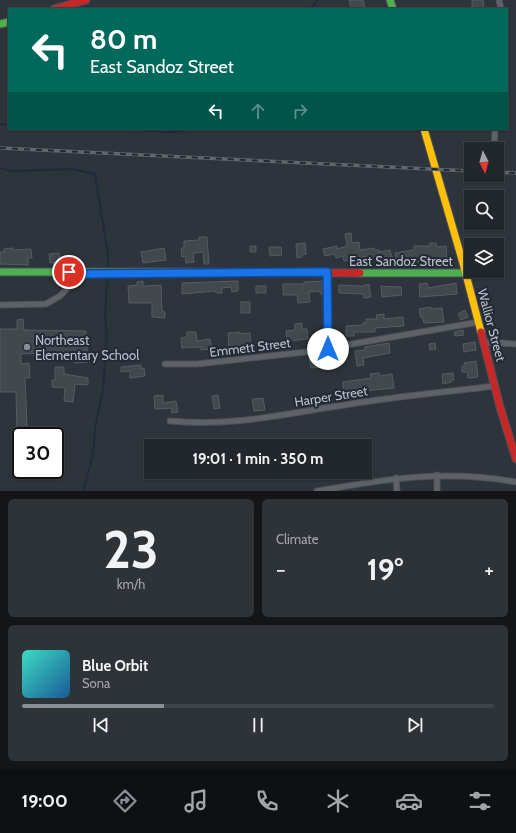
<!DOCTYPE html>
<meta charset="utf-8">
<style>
:root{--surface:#22272c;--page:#2e3338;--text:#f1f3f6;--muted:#a2a5a9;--line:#3f4448;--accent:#898f98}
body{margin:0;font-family:Cabin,sans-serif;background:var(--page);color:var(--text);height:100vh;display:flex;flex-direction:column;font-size:15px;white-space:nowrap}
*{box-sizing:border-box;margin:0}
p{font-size:13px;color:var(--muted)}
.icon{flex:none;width:22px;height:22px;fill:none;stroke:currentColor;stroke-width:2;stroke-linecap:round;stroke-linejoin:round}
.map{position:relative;height:491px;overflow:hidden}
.panel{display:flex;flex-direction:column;gap:8px;padding:8px;background:#131518;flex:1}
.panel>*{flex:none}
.guide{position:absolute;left:8px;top:8px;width:500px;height:122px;border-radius:0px;box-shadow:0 1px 3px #0004,0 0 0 1px var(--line);background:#00695c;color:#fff;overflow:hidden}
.needle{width:26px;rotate:174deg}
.controls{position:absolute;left:464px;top:142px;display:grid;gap:8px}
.controls a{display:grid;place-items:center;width:40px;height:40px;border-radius:0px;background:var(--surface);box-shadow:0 1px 3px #0004,0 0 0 1px var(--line);font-size:20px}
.speed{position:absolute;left:12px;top:427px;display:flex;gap:8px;font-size:20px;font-weight:700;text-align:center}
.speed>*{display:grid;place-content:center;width:52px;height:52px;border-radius:50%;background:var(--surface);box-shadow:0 1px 3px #0004,0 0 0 1px var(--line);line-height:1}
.speed .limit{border:2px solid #111;border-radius:6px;background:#fff;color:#111}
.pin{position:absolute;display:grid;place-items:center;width:34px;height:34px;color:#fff;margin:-17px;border:2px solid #fff;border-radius:50%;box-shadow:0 1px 4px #0007}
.me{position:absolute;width:44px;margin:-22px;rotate:0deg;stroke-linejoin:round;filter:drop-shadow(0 0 3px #0008)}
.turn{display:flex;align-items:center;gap:14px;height:84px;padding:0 16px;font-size:18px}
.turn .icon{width:52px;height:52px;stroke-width:2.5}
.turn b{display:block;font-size:28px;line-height:34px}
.lanes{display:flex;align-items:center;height:38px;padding:0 16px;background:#0003;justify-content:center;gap:20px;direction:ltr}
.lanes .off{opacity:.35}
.big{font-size:30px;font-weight:800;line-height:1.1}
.panel .widget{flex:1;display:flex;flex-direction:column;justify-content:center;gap:6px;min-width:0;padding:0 14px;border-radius:6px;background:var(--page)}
.panel .dial{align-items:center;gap:0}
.dial b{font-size:52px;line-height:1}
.song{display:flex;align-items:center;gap:12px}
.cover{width:48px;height:48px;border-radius:6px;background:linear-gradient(135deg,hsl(170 70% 55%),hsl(210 70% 35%))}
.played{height:4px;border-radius:2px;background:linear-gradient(90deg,var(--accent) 30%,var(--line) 30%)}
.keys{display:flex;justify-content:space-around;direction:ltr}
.heat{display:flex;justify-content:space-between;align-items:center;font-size:22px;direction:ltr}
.panel .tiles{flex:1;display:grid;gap:8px;grid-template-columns:1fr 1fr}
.widget:last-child{grid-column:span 2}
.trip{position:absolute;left:144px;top:439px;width:228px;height:40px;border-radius:0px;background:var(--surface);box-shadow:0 1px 3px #0004,0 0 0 1px var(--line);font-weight:800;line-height:40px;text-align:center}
.tab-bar{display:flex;height:64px;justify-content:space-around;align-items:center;background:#0e1012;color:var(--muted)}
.tab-bar .icon{width:28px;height:28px}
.tab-bar .current{color:var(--accent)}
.tab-bar b{font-size:18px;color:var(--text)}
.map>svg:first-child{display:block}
</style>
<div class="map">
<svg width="516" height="491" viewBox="0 0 516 491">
<rect width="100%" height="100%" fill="#2e343b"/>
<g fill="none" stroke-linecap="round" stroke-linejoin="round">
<path stroke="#1f2b3d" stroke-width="2" d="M 311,9 L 318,0
M 0,124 L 9,125
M 111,129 L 175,132 L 197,129
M 0,168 L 12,171 L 73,169 L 95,174 L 108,254 L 108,266
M 83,491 L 93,454 L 95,428 L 103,389 L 107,334 L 105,319 L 107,279"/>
</g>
<path fill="#43484f" stroke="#575b62" d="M 349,0 L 363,0 L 365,9 L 351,9 Z
M 472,0 L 483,0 L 484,9 L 472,9 Z
M 351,233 L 352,243 L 359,242 L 360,250 L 374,248 L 374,250 L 379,250 L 379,252 L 390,250 L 392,257 L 367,259 L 367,256 L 344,261 L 343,256 L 336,258 L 335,254 L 325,256 L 323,249 L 337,246 L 337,249 L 347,246 L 345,234 Z
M 199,237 L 207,237 L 209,264 L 204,264 L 203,252 L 193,253 L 194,262 L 186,263 L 185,256 L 182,257 L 181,248 L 184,248 L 184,241 L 199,240 Z
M 305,243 L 306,254 L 302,255 L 302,257 L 297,258 L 296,244 Z
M 430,243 L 436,243 L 437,247 L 446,246 L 447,260 L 415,262 L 414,259 L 397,262 L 395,253 L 414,250 L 414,246 L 430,246 Z
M 250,246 L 256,246 L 256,252 L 250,252 Z
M 269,247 L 281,247 L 282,255 L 270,256 Z
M 13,248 L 13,250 L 31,249 L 32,258 L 28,258 L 28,265 L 0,264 L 0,252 L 4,252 L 4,249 Z
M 164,248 L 166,260 L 143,263 L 141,252 Z
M 59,253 L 60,262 L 50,263 L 49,254 Z
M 143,281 L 143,286 L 146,286 L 161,285 L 162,311 L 165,312 L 165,318 L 152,317 L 152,303 L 129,303 L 128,286 L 137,285 L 137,282 Z
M 238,281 L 238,291 L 232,292 L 231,287 L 222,288 L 222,293 L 216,293 L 215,291 L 182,294 L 182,283 Z
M 323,281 L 323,294 L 320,294 L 320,291 L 309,292 L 310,302 L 298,303 L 297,295 L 283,295 L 283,284 L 304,284 L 304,282 Z
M 427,283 L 428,288 L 456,283 L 457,294 L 420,297 L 419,284 Z
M 369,284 L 371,297 L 364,298 L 363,294 L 339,293 L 339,285 L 362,286 Z
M 256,286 L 266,286 L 266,293 L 256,293 Z
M 381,286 L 401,287 L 402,295 L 382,297 Z
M 241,302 L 250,302 L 250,313 L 241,313 Z
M 431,307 L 431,309 L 442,308 L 444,322 L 424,323 L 423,318 L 421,318 L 419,309 Z
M 465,310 L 468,317 L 461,320 L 458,314 Z
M 384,314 L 384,319 L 403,317 L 404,326 L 375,328 L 375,332 L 354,332 L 354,336 L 346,336 L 346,326 L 363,325 L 363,323 L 366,323 L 366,319 L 377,319 L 376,315 Z
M 23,319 L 24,330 L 86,331 L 88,362 L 75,363 L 75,357 L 72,357 L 71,352 L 21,354 L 21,364 L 29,363 L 30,378 L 25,378 L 27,426 L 24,426 L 24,436 L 21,436 L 21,441 L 15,441 L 15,433 L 17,433 L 16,392 L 0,392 L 0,329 L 17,329 L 17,320 Z
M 302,323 L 302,329 L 307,329 L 308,339 L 287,341 L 286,331 L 295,330 L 295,324 Z
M 463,330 L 464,335 L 455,336 L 454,332 Z
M 187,332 L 196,332 L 197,341 L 210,339 L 212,349 L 201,350 L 201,347 L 182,348 L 181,338 L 187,337 Z
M 240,332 L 240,334 L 250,333 L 251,348 L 229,351 L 228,333 Z
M 475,342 L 476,350 L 464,352 L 463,344 Z
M 389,343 L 390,353 L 363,358 L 364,365 L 357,366 L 355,351 L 365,350 L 365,347 Z
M 435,343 L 436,349 L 430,350 L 429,344 Z
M 334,356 L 335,366 L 311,368 L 309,359 Z
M 476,361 L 478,377 L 468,378 L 467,372 L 462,372 L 462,366 L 465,366 L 464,363 Z
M 141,365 L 141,369 L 144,368 L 145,376 L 130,378 L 130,371 L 121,372 L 121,367 Z
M 55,367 L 64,367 L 64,374 L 88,378 L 88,385 L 75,384 L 73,402 L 64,401 L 65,388 L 52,387 L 52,380 L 55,380 Z
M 379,373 L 380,376 L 392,374 L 394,388 L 352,392 L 352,394 L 344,395 L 343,382 L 371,378 L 370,374 Z
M 453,373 L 454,380 L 451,380 L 451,382 L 443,384 L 442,374 Z
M 163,395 L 163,403 L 176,401 L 178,412 L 172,413 L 171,408 L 155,409 L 154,396 Z
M 218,395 L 220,408 L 214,409 L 212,396 Z
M 263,398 L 265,410 L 254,411 L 252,399 Z"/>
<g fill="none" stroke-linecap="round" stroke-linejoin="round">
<g stroke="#4c5057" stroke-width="7">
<path id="street" d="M 499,0 L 501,9
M 494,149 L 495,129
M 327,272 L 328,349
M 0,305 L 46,304 L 60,296 L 81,274
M 484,342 L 516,344
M 165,364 L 197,364 L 306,352 L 479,322
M 170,421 C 234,427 288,413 351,404 C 399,396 447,392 495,386
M 437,475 L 437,491
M 396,478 L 397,491
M 317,491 C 386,479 446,469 516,482"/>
</g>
<g stroke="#4c5057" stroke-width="9">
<path id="fast" d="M 390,0 L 393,9
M 0,24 L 9,22
M 0,272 L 186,272
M 360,273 L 466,273"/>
</g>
<g stroke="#4c5057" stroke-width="9">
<path id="slow" d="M 424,129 L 463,263 L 481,332"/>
</g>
<g stroke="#4c5057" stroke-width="9">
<path id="jam" d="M 54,9 L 86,0
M 186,272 L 360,273
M 481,332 L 500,407 L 516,459"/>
</g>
<use href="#street" stroke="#5e6268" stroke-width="5"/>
<use href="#fast" stroke="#4caf50" stroke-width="7"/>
<use href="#slow" stroke="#ffc107" stroke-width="7"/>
<use href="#jam" stroke="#c62828" stroke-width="7"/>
<g stroke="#63666c" stroke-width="3.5">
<path id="rail" d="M 0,148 L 471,171
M 497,172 L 516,173"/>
</g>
<use href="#rail" stroke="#222a35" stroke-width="2" stroke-dasharray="6" stroke-linecap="butt"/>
</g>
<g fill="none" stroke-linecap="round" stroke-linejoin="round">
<g stroke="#114b97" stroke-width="10">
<path id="route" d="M 69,272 L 81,274 L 327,272 L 328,349"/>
</g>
<use href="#route" stroke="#1a73e8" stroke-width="7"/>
</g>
<circle fill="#898f98" stroke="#222a35" stroke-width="1.5" cx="27" cy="347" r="4"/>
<g text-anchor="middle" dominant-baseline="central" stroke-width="4" stroke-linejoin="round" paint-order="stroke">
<g font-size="13" fill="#bac0ca" stroke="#222a35">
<text x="401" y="261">East Sandoz Street</text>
<text transform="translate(492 325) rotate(75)">Wallior Street</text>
<text transform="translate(250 347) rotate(-7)">Emmett Street</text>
<text transform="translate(331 396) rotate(-9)">Harper Street</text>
</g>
<g font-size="13" fill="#bac0ca" stroke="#222a35" text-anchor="start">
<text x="35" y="340">Northeast<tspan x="35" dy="15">Elementary School</tspan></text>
</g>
</g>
</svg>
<div class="controls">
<a><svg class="needle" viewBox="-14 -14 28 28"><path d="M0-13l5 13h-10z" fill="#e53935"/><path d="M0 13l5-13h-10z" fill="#a2a5a9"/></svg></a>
<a><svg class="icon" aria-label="search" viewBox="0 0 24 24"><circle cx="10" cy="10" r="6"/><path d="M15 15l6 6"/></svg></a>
<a><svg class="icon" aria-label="layers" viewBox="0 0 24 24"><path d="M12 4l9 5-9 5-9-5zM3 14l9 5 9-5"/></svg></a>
</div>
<div class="speed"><div class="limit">30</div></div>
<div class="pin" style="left:69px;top:272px;background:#d93025"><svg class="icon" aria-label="arrive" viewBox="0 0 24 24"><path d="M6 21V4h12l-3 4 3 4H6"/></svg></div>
<svg class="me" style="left:328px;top:349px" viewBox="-20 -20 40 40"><circle r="19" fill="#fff"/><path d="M0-13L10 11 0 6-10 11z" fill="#1a73e8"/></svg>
<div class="trip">19:01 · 1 min · 350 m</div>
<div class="guide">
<div class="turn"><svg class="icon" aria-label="left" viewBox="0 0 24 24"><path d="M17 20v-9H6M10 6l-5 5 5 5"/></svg><div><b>80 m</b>East Sandoz Street</div></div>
<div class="lanes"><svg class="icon" aria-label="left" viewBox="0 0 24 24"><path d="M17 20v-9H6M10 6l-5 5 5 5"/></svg><svg class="icon off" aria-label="ahead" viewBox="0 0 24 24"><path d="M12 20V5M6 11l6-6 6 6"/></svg><svg class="icon off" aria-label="right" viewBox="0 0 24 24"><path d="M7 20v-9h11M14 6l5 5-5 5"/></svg></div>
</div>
</div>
<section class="panel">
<div class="tiles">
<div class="widget dial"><b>23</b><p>km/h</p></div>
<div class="widget"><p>Climate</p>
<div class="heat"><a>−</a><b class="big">19°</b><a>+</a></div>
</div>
<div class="widget">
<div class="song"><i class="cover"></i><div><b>Blue Orbit</b><p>Sona</p></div></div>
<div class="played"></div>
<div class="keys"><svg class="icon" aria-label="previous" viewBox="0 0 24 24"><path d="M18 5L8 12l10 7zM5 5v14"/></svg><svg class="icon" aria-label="pause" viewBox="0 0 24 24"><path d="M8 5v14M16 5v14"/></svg><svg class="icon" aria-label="next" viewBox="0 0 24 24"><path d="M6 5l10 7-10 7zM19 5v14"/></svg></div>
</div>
</div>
</section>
<nav class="tab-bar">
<b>19:00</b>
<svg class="icon current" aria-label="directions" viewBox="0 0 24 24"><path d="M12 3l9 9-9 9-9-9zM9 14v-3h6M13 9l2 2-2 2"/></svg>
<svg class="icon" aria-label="music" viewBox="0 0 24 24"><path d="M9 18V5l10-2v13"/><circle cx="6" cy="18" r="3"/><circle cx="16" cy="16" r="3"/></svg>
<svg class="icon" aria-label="phone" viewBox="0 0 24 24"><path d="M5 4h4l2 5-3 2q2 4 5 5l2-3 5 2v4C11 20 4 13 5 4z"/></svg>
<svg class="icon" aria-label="climate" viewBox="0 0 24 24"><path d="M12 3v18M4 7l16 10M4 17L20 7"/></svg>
<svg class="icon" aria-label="car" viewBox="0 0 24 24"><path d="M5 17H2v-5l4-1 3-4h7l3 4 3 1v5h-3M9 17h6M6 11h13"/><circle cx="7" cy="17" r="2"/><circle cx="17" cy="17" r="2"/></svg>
<svg class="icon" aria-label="filters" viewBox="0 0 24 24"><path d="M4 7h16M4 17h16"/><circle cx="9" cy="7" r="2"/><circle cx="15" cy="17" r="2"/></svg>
</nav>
